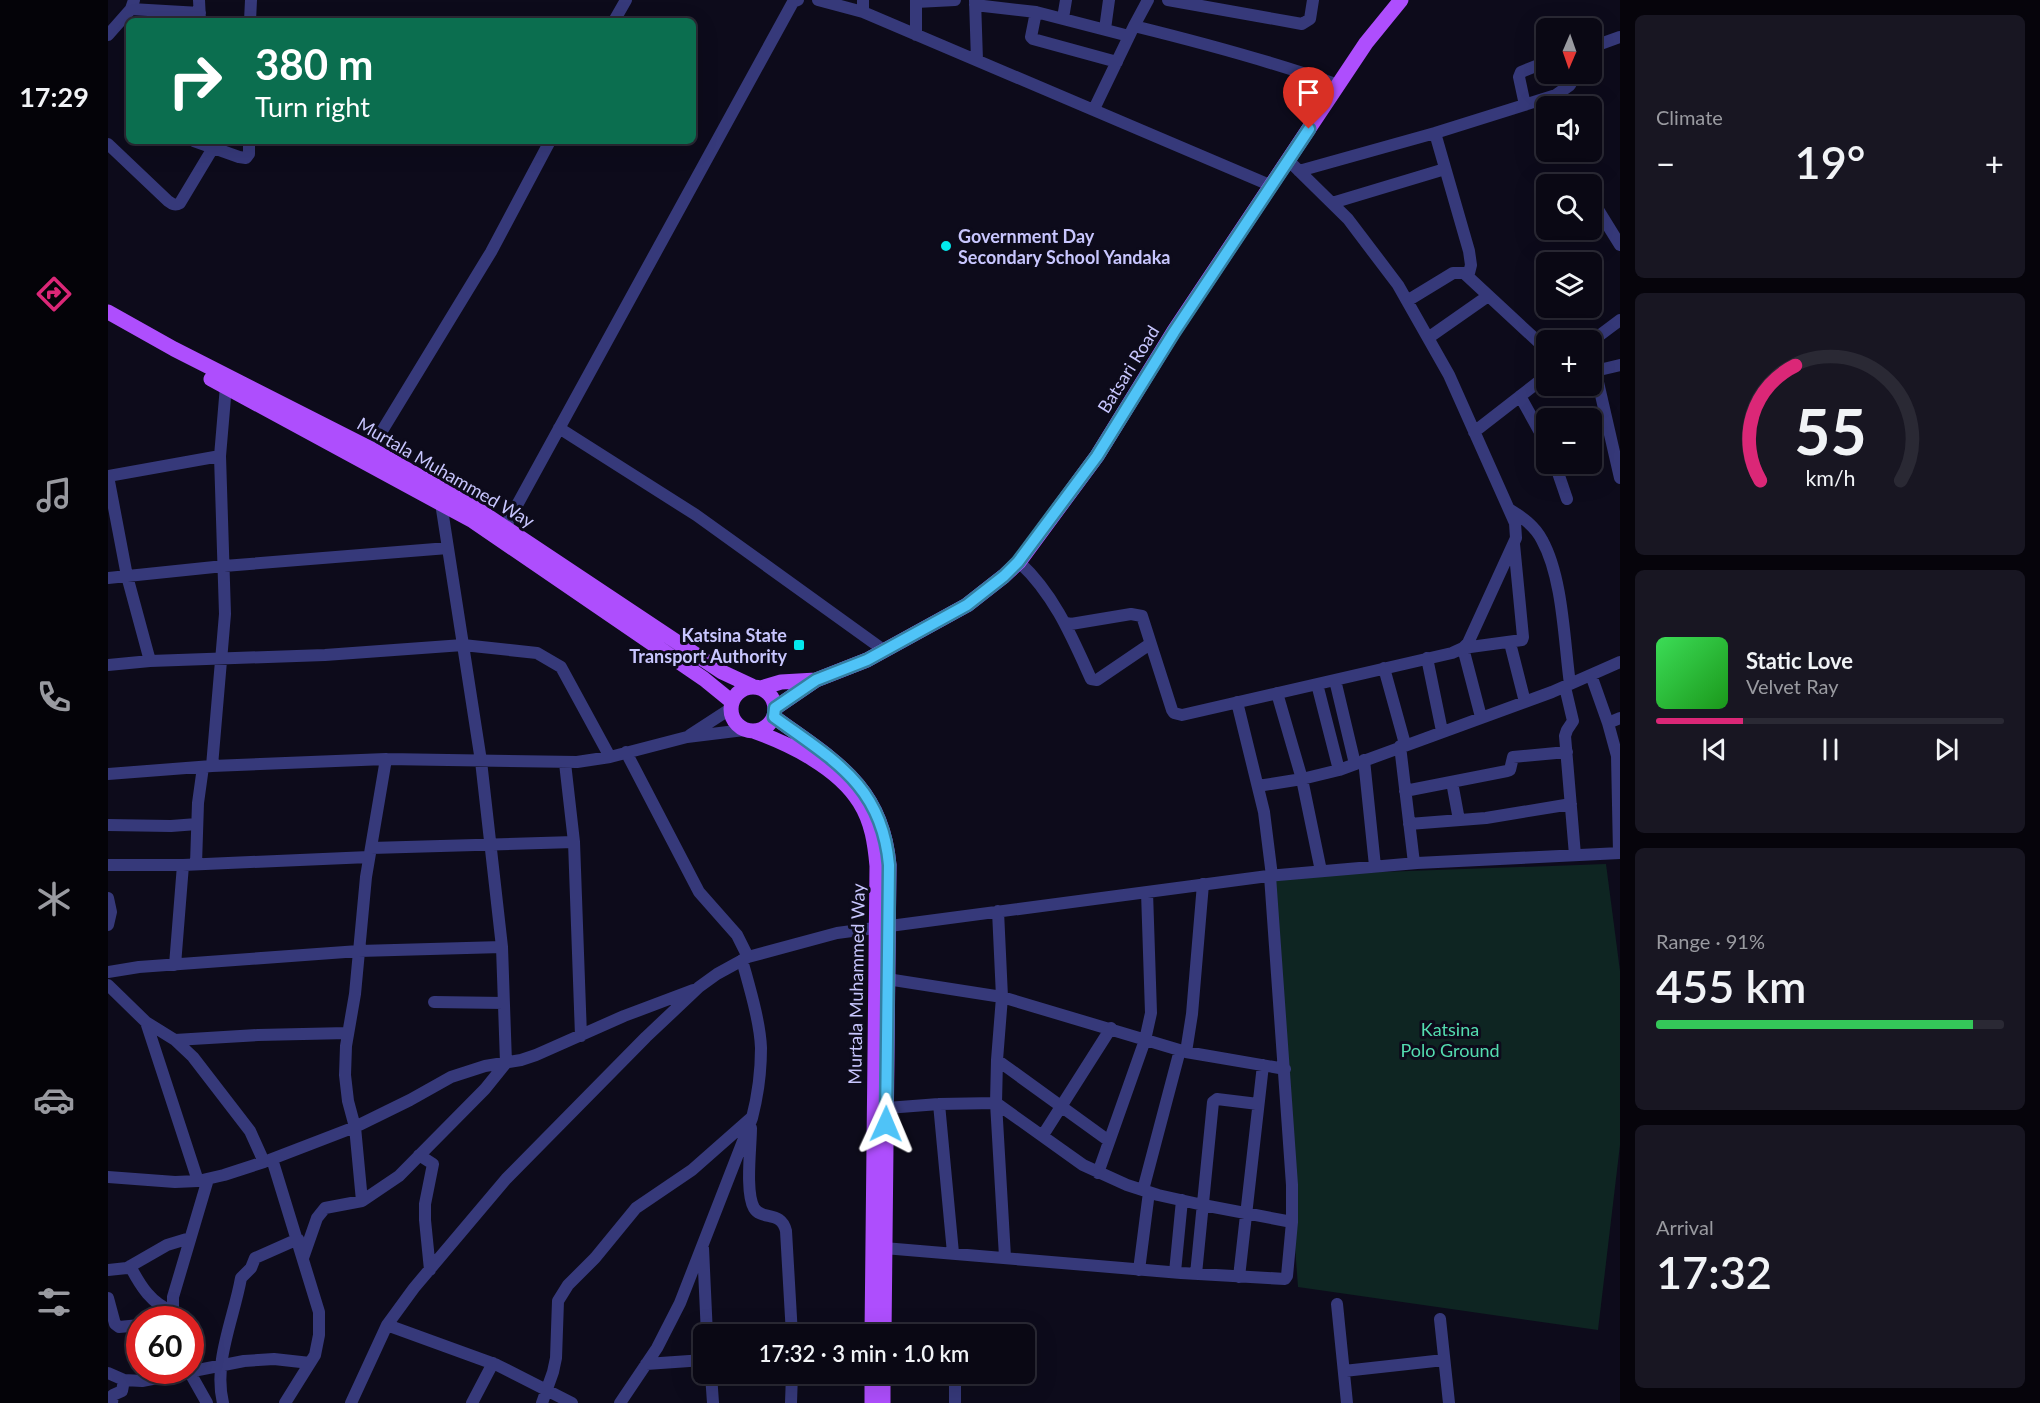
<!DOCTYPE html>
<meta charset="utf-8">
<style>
:root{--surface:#0a0814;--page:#181622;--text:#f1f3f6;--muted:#999aa0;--line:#2a2934;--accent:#db2777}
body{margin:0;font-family:Lato,sans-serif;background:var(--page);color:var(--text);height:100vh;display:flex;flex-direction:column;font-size:22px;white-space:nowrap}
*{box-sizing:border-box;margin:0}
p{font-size:20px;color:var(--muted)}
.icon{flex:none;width:33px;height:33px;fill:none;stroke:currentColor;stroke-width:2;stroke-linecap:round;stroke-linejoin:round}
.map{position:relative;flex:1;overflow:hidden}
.panel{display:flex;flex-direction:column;gap:15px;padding:15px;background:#06040b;width:420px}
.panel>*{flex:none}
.top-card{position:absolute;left:18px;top:18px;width:570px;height:126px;border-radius:9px;box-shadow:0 6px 24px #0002,0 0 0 2px var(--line);background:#0b6e4f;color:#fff;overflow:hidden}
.needle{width:39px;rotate:182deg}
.buttons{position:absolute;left:1428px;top:18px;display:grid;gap:12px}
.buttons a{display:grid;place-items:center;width:66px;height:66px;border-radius:9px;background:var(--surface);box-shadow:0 6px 24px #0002,0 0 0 2px var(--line);font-size:30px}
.speed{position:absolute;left:18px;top:1306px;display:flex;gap:12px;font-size:30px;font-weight:700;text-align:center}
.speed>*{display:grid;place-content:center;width:78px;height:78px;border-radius:50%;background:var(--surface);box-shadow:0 6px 24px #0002,0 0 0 2px var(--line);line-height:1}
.speed .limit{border:9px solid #d22;background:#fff;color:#111}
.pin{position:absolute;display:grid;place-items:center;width:51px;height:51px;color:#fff;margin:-62px -26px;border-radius:50% 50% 50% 0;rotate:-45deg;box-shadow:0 0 6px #0007}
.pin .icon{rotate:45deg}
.me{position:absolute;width:66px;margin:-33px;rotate:1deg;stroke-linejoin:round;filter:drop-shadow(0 0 4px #0008)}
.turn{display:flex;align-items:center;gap:21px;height:126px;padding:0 30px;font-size:27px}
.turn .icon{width:78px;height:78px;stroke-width:2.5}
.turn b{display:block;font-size:42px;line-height:51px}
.big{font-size:45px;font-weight:600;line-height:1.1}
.panel .card{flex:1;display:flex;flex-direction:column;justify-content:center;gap:9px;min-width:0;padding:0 21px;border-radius:9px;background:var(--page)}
.panel .dial{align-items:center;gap:0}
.dial svg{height:156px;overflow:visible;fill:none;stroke:var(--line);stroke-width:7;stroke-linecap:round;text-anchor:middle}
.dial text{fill:var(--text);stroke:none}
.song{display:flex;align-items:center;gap:18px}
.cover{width:72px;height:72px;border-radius:9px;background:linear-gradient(135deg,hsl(130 70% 55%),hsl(120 70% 35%))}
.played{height:6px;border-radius:3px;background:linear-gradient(90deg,var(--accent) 25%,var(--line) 25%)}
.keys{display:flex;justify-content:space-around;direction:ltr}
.heat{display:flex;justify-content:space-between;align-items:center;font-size:33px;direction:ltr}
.charge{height:9px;border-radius:4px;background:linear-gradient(90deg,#34c759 91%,var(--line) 0)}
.trip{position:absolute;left:585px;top:1324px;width:342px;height:60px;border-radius:9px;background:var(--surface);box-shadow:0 6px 24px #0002,0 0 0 2px var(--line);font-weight:600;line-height:60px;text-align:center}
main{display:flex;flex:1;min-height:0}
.tab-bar{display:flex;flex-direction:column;width:108px;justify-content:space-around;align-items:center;background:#040308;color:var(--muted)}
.tab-bar .icon{width:42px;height:42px}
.tab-bar .active{color:var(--accent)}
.tab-bar b{font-size:27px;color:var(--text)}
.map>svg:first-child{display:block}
</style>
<main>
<nav class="tab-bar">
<b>17:29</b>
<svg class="icon active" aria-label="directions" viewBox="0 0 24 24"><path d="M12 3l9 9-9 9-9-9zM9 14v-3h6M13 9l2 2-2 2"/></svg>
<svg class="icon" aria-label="music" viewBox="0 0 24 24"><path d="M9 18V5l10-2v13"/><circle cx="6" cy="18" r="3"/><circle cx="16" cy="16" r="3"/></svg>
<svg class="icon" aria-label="phone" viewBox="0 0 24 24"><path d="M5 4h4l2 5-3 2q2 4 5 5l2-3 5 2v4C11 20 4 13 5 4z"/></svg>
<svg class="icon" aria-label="climate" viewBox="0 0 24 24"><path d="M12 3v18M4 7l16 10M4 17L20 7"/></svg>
<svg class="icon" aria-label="car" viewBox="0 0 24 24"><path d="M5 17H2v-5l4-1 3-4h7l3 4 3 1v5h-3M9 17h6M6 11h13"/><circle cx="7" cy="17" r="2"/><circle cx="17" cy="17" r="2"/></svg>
<svg class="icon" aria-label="filters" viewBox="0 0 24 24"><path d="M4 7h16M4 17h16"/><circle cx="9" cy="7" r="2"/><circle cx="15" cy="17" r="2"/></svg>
</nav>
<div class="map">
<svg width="1512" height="1403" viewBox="0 0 1512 1403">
<rect width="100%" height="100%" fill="#0d0b1b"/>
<path fill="#0e2522" d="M 1498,864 L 1512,971 L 1512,1145 L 1490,1330 L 1190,1287 L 1160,876 Z"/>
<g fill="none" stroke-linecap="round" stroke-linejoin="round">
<path stroke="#36397a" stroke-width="12" d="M 91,0 L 92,20
M 710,0 L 755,12 L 1164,186
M 808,0 L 808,35
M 867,0 L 869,60
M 1060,0 L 1194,24 L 1202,19 L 1205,0
M 808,2 L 847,0
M 867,5 L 928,12 L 1021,36
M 23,9 L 92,13
M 755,12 L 755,0
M 928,12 L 923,37 L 925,39 L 1009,62
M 955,18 L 958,0
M 142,21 L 143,0
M 506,21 L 518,0
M 1026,26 C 1095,43 1163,61 1230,85
M 997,29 L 1001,0
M 0,35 L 23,9 L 26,0
M 1484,47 L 1512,37
M 1417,105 L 1411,77 L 1413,72 L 1438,62
M 986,109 L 1026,26 L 1040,0
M 1327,133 L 1361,251 L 1363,265 L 1360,277
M 86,141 L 131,157 L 138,158 L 141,154 L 141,141
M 0,144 L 60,201 C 64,204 67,206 72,203 L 105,148
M 1181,161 L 1240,219 L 1290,285 L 1341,375 L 1407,523 L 1408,538 L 1360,643 L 1355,648
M 1191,171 L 1327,133 L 1448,95 L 1462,85 L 1468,74
M 1224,203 L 1337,169
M 1489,208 L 1512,245
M 1299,301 L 1345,273 L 1356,273 L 1438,349
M 1320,338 L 1380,296
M 1484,341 L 1512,320
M 1484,356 L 1512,478
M 1487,371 L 1512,365
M 1412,396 L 1438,443
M 451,428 L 588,515 L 777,651
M 1366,432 L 1438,376
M 263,449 L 383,252 L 442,141
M 1447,464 L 1459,499
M 0,476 L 19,576 L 42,661
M 0,476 L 112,456
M 1401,509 C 1414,517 1427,526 1434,540 C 1455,578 1456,641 1462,684
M 397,527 L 685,2 L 690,0
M 911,562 C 946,594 964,637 983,679 L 989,680 L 1042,644
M 0,578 L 116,566 L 340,548
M 958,623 L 963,624 L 1023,614 L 1034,616 L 1064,710 L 1066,713 L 1074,715 L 1344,653 L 1355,648 L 1414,640 L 1415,637 L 1406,544
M 1402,643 L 1417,702
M 1355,648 L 1373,717
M 1319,658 L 1334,731
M 0,665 L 42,661 L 217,655 L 355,645 L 429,653 L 453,667 L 502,757
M 1276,668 L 1297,744
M 1483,675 L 1500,723 L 1509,756 L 1511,853
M 1227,680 L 1247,764
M 1209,684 L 1231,770
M 1457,687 L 1465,721 L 1459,730 L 1457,736 L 1467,855
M 1169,693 L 1194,779 L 1213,871
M 1129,702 L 1156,812 L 1164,876
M 1500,723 L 1512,718
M 582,735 L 622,709
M 1292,746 L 1306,863
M 518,752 L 591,892 L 629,935 L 640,957
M 1256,760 L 1267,866
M 457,763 L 466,842 L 473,1036
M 104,766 L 117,614 L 112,456 L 118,386
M 0,774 L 104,766 L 278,759 L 469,762 L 502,757 L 579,737 L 636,730
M 1344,782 L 1351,820
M 1150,786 L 1194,779 L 1231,770 L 1444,692 L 1512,662
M 1297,791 L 1399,771 L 1402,770 L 1405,757 L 1459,752
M 1301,824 L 1378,818 L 1463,804
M 0,825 L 63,826 L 89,824
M 263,848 L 466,842
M 88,864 L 90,803 L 95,767
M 0,865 L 75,865 L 261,857
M 0,898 L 3,912 L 0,925
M 890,911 L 894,997 L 889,1060 L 888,1103 L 897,1257
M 67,965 L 75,865
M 0,972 L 31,967 L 251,951 L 394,947
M 779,979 L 894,997 L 1078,1052 L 1177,1069
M 0,985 L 38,1022 L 67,1040 L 85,1057 L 142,1131 L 156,1162
M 326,1002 L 396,1003
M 38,1022 L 90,1181
M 67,1040 L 150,1035 L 240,1033
M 1078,1052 L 1084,1014 L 1095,884
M 889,1060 L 1001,1141
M 831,1104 L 845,1253
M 779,1108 L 831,1104 L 888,1103 L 975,1165 L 1019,1185 L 1050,1195 L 1095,1205 L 1184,1222
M 643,1128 C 643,1147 637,1192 646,1208 C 654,1221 673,1210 678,1231 L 684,1335
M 935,1135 L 1003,1028
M 311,1155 L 325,1164 L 317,1204 L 317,1220 L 322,1270
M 164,1159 L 211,1312 L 211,1335 L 207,1355 L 177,1403
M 990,1173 L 1037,1040 L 1043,1013 L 1039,892
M 0,1177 L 67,1182 L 90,1181 L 116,1175 L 156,1162 L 247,1127 L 302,1100 L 343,1077 L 377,1066 L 413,1060 L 428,1055 L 516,1016 L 585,990
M 1035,1190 L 1072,1050
M 254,1201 L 247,1127 L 240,1101 L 237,1075 L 238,1046 L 247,994 L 258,877 L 278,759
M 595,1248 L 599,1335
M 776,1248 L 1073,1273 L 1177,1279 L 1179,1276 L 1184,1222 L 1184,1185 L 1162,876
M 195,1258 L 209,1218 L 217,1208 L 254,1201 L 291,1176 L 377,1089 L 398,1063 L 394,947 L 373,761 L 333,503
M 22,1266 C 33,1287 43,1303 65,1312
M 0,1270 L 19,1268 L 59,1245 L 82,1238
M 1031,1270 L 1041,1192
M 1067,1272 L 1074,1200
M 1088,1274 L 1105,1102 L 1109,1099 L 1150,1104
M 1131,1277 L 1155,1065
M 0,1298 L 7,1324 L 11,1327 L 32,1325
M 1229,1304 L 1239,1403
M 1332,1319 L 1341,1403
M 65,1320 L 65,1297 L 100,1179
M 279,1325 L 389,1365 L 464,1403
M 806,1335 L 843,1335
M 538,1364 L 596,1360
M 81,1371 L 99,1403
M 1236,1371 L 1336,1360
M 0,1373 L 16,1380 L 34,1381 L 136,1361 L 166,1359 L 202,1363
M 603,1374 L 605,1403
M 847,1374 L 847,1403
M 4,1403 L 5,1395 L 14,1391 L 16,1380
M 115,1403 C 105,1362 126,1318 133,1278 L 143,1268 L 147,1258 L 190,1239
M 243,1403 L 279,1325 L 306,1288 L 398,1179 L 538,1037 L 591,987 L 609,974 L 640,957 L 729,933 L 1160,876 L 1309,863 L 1512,853
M 364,1403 L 385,1363
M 434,1403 L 445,1372 L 448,1358 L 450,1301 L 460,1285 L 487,1258 L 528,1208 L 584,1170 L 643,1118
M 512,1403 L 549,1348 L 572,1303 L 644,1118 C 650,1095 653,1071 653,1048 C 652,1021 641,986 634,960
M 683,1403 L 684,1374"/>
<path stroke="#ae4efd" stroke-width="15" d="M 0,312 L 66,349 L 263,449 L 372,511 L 614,672 L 644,686
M 103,379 L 365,521 L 596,679 L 623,701
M623 709a22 22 0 1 1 44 0a22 22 0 1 1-44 0Z
M 653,688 L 673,682 L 708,680
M 667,708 L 708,680 L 759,660 L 859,605 L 896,576 L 911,562 L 989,456 L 1066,331 L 1258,43 L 1293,0
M 666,717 C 725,760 774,785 781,865 L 776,1335
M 645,731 C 682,744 731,768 752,803 C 764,822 767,844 769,866 L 764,1335
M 764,1403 L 764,1374
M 775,1403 L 775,1374"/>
</g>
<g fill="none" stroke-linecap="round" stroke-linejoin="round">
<g stroke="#337fa1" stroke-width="15">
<path id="route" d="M 778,1124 L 781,865 C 774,785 725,760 666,717 L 667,708 L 708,680 L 759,660 L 859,605 L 896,576 L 910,562 L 989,456 L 1066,332 L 1201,129"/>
</g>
<use href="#route" stroke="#4fc3f7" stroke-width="10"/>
</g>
<g fill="#03e9ee" stroke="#0d0b1b" stroke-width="2">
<circle cx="838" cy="246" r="6"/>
<rect x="685" y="639" width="12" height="12" rx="3"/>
</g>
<g text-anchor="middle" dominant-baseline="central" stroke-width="6" stroke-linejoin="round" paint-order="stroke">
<g font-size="18" font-weight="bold" fill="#c8c6fe" stroke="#0d0b1b" text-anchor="start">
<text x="850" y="236">Government Day<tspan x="850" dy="21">Secondary School Yandaka</tspan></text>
<text x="679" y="635" text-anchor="end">Katsina State<tspan x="679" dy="21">Transport Authority</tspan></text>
</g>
<g font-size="18" fill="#c8c6fe" stroke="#0d0b1b">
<text transform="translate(1020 369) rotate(-58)">Batsari Road</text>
<text transform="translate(338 472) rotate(30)">Murtala Muhammed Way</text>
<text transform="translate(748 984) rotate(-89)">Murtala Muhammed Way</text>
</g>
<g font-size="18" fill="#54dcaf" stroke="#0d0b1b">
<text x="1342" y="1029">Katsina<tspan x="1342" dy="21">Polo Ground</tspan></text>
</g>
</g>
</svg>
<div class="buttons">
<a><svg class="needle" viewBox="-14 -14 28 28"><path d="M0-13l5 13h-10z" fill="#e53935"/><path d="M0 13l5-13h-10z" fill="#999aa0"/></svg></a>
<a><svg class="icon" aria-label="sound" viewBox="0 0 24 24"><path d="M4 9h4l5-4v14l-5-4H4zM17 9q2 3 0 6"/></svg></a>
<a><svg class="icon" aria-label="search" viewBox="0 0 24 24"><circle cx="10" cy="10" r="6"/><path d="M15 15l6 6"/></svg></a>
<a><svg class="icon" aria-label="layers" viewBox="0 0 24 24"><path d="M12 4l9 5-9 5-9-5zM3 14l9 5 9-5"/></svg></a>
<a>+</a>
<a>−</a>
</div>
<div class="speed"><div class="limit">60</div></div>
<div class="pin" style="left:1201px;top:129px;background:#d93025"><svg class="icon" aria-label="arrive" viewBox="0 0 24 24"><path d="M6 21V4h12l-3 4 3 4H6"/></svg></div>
<svg class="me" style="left:778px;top:1124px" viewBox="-20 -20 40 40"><path d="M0-17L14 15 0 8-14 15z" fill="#4fc3f7" stroke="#fff" stroke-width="4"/></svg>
<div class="trip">17:32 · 3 min · 1.0 km</div>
<div class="top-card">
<div class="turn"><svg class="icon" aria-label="right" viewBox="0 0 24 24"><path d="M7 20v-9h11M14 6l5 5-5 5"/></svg><div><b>380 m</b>Turn right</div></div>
</div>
</div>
<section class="panel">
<div class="card"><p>Climate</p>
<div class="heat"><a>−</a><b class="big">19°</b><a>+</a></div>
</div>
<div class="card dial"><svg viewBox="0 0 100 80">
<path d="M14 69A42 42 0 1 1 86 69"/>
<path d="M14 69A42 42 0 0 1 32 10" stroke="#db2777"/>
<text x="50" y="56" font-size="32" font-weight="700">55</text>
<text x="50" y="72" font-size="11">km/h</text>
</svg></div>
<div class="card">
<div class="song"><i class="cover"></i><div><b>Static Love</b><p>Velvet Ray</p></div></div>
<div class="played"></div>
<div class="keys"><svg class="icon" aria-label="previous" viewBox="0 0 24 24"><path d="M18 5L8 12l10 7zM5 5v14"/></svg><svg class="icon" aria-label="pause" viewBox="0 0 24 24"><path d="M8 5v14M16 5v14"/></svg><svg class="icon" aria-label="next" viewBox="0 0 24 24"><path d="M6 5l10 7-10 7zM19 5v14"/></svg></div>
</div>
<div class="card"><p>Range · 91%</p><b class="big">455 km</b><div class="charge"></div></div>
<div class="card"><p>Arrival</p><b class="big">17:32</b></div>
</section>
</main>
